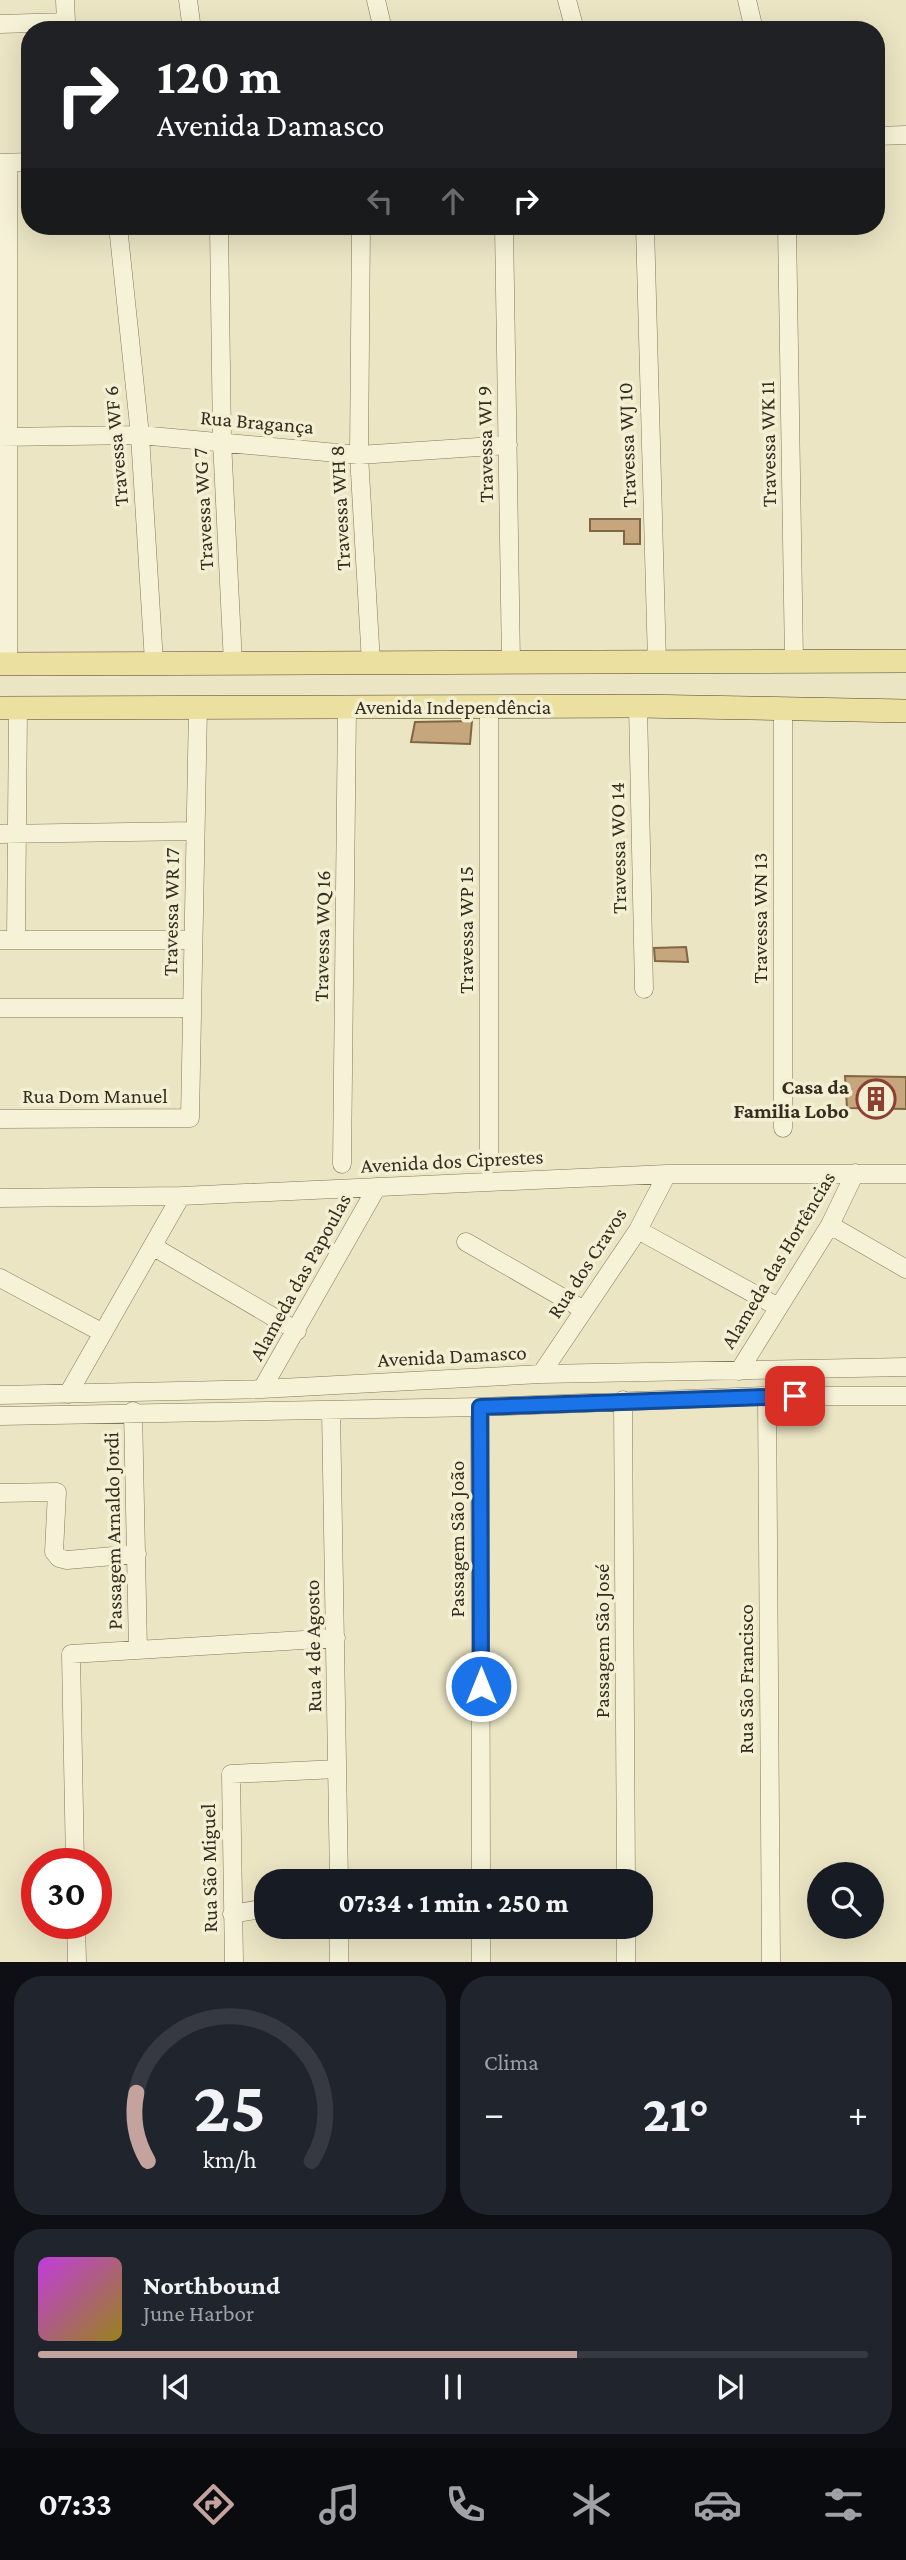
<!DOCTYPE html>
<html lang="pt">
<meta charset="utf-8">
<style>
:root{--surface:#171b24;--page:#20242c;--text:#f1f3f6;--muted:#9ea1a6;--line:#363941;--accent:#c4a29d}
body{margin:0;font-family:"Crimson Pro",serif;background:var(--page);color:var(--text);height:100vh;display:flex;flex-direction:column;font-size:26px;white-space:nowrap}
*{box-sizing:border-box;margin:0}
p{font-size:23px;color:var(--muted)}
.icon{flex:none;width:38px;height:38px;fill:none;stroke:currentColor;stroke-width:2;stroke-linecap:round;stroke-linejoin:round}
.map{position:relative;height:1962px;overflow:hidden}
.details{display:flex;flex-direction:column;gap:14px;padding:14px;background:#0d0f14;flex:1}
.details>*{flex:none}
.banner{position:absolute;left:21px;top:21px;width:864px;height:214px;border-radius:28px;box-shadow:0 7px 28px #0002;background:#202124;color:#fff;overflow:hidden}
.controls{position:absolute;left:807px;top:1862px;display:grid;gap:14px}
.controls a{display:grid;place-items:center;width:77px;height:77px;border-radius:50%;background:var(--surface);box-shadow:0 7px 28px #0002;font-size:35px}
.speed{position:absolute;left:21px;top:1848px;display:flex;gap:14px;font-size:35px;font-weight:700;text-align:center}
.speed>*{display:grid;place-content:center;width:91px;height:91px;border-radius:50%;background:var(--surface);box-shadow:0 7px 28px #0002;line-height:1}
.speed .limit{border:10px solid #d22;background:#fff;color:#111}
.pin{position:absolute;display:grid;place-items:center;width:60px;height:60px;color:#fff;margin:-30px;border-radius:14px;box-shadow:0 4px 10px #0006}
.me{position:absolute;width:77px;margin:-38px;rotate:0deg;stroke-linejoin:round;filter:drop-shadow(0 0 5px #0008)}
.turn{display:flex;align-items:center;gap:24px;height:147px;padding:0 21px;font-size:32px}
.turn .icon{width:91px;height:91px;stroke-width:2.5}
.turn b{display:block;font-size:49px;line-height:60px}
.lanes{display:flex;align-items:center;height:66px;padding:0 21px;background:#0003;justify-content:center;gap:35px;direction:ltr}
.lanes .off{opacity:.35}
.big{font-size:52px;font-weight:800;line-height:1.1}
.details .card{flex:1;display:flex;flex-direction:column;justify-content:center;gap:10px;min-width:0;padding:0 24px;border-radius:28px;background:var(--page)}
.details .dial{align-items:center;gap:0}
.dial svg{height:182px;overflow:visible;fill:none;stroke:var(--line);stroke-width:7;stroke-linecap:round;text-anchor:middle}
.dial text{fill:var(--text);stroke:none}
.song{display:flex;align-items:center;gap:21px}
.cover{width:84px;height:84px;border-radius:10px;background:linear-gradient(135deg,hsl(290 70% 55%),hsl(50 70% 35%))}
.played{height:7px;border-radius:4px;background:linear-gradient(90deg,var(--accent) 65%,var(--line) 65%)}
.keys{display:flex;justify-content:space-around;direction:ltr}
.heat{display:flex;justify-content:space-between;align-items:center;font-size:38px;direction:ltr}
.details .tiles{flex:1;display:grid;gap:14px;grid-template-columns:1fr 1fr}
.card:last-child{grid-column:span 2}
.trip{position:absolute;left:254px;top:1869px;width:399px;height:70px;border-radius:28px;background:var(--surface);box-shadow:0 7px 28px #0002;font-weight:800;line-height:70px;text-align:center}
.dock{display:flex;height:112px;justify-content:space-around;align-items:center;background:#090b0e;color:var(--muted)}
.dock .icon{width:49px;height:49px}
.dock .selected{color:var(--accent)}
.dock b{font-size:32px;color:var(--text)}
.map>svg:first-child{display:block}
</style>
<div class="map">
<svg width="906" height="1962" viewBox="0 0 906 1962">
<rect width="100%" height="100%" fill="#ebe5c4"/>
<path fill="#c6a77d" stroke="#816644" stroke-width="2" d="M 590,519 L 640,519 L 640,544 L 624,544 L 624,531 L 590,531 Z
M 472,721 L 470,744 L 411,742 L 415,722 Z
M 686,947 L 688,962 L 655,961 L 654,948 Z
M 845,1076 L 906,1077 L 906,1109 L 847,1108 Z"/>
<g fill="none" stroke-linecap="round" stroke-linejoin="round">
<g stroke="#84785c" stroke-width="19">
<path id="minor" d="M 188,0 L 192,30
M 376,0 L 383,30
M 567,0 L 575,30
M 747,0 L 754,30
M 0,24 L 66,22 L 65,0
M 877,136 L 906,135
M 0,163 L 30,162
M 118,226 L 140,435 L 154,662
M 219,226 L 222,441 L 233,663
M 361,226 L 359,455 L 371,663
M 504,226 L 511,662
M 645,226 L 657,662
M 787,226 L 794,661
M 0,437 L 140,435 L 359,455 L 508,445
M 8,664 L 8,163
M 638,706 L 644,989
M 783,707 L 783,1128
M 0,834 L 195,831
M 0,940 L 193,940
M 16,940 L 18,708
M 0,1008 L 192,1008
M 0,1119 L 190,1118 L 198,708
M 489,1154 L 489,706
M 342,1164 L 347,708
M 0,1198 L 181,1196 L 667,1174 L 906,1174
M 830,1225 L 906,1269
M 638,1230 L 778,1307
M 466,1242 L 584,1310
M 154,1247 L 297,1331
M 0,1278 L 103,1333
M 739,1371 L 830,1225 L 855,1173
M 541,1374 L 638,1230 L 667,1174
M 262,1389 L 377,1187
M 68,1394 L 181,1196
M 0,1395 L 262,1389 L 541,1374 L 906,1367
M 767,1396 L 771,1962
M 623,1400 L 626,1881
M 480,1407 L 481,1881
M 331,1410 L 339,1881
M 133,1411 L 138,1650
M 0,1416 L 480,1407 L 767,1396 L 906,1396
M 0,1493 L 57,1492 L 54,1552 L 59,1558 L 67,1560 L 137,1554
M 75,1864 L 71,1654 L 336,1638
M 232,1914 L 266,1908
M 76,1923 L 77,1962
M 481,1927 L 481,1962
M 626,1927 L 626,1962
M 234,1962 L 231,1774 L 337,1769
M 339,1962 L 339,1927"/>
</g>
<g stroke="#524530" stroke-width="24">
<path id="major" d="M 0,664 L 906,661
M 0,708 L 638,706 L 906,711"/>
</g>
<use href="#minor" stroke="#f6f2d7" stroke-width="18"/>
<use href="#major" stroke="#ebe09f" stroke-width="23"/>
</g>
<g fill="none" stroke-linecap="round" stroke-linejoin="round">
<g stroke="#114b97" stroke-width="18">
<path id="route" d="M 481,1686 L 480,1407 L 795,1396"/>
</g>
<use href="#route" stroke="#1a73e8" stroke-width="12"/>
</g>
<defs>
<g id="building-ring" transform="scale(2.0125)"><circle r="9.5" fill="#f3efd3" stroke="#8e3f31" stroke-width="1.5"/><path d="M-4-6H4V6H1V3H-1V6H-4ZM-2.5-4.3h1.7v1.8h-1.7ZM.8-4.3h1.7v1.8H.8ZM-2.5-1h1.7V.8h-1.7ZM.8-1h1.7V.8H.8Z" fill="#8e3f31"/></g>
</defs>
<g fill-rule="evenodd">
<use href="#building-ring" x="876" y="1099"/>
</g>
<g text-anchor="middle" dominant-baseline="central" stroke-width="7" stroke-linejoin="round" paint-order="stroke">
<g font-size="21" fill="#352d1f" stroke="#f3efd3">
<text transform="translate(257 422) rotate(5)">Rua Bragança</text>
<text transform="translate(485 444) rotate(-91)">Travessa WI 9</text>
<text transform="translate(768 444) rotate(-91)">Travessa WK 11</text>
<text transform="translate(627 445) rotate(-92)">Travessa WJ 10</text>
<text transform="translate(116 446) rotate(-95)">Travessa WF 6</text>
<text transform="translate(340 508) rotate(-93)">Travessa WH 8</text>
<text transform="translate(203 509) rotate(-93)">Travessa WG 7</text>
<text x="453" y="707">Avenida Independência</text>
<text transform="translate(618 848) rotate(-91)">Travessa WO 14</text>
<text transform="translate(171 912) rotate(-89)">Travessa WR 17</text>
<text transform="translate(760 918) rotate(-90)">Travessa WN 13</text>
<text transform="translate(466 930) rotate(-90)">Travessa WP 15</text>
<text transform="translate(322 936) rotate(-89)">Travessa WQ 16</text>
<text x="95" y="1096">Rua Dom Manuel</text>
<text transform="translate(452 1161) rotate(-3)">Avenida dos Ciprestes</text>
<text transform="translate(778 1260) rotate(-59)">Alameda das Hortências</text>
<text transform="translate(587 1263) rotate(-57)">Rua dos Cravos</text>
<text transform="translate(300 1277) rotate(-61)">Alameda das Papoulas</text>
<text transform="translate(452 1356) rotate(-3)">Avenida Damasco</text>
<text transform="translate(113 1531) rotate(-91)">Passagem Arnaldo Jordi</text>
<text transform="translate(457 1539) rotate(-90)">Passagem São João</text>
<text transform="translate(602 1641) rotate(-90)">Passagem São José</text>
<text transform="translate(313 1646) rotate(-91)">Rua 4 de Agosto</text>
<text transform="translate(746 1679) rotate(-90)">Rua São Francisco</text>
<text transform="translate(209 1868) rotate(-91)">Rua São Miguel</text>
</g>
<g font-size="21" font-weight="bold" fill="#352d1f" stroke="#f3efd3" text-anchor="end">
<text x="849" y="1087">Casa da<tspan x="849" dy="24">Familia Lobo</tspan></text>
</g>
</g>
</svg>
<div class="controls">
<a><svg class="icon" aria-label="search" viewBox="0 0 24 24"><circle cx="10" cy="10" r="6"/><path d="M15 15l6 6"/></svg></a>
</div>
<div class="speed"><div class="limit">30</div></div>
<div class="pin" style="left:795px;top:1396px;background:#d93025"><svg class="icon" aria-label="arrive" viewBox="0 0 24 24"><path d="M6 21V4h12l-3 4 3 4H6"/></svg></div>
<svg class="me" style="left:481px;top:1686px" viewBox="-20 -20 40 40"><circle r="17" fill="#1a73e8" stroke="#fff" stroke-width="3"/><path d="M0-11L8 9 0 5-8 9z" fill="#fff"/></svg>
<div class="trip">07:34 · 1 min · 250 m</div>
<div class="banner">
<div class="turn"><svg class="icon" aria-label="right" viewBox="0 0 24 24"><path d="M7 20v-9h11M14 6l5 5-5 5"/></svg><div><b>120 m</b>Avenida Damasco</div></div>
<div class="lanes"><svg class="icon off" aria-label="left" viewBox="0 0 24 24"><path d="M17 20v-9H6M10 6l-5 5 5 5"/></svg><svg class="icon off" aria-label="ahead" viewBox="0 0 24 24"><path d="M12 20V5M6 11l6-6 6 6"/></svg><svg class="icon" aria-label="right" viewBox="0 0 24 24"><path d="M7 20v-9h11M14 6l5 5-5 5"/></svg></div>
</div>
</div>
<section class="details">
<div class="tiles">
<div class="card dial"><svg viewBox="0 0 100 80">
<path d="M14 69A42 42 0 1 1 86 69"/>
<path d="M14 69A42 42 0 0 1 9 39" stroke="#c4a29d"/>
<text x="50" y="56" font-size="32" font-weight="700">25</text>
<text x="50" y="72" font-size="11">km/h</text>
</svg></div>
<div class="card"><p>Clima</p>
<div class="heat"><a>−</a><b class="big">21°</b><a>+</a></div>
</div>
<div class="card">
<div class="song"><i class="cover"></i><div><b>Northbound</b><p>June Harbor</p></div></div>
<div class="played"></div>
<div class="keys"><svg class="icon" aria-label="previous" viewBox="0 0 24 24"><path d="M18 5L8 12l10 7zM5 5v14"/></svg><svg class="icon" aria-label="pause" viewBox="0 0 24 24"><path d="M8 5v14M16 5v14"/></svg><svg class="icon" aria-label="next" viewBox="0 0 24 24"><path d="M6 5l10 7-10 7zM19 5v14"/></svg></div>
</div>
</div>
</section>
<nav class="dock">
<b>07:33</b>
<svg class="icon selected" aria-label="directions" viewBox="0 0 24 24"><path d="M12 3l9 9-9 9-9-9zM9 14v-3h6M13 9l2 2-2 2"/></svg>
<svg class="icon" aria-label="music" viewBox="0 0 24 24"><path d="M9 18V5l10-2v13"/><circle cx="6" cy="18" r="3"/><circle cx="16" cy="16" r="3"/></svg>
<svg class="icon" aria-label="phone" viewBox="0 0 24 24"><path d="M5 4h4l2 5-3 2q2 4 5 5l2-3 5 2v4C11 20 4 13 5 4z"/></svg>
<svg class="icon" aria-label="climate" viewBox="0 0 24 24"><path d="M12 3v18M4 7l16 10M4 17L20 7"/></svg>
<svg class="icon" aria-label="car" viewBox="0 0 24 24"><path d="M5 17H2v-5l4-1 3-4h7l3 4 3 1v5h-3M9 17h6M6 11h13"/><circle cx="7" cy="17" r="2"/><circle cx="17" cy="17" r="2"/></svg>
<svg class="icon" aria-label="filters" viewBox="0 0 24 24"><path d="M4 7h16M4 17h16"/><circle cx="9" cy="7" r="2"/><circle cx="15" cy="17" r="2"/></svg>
</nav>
